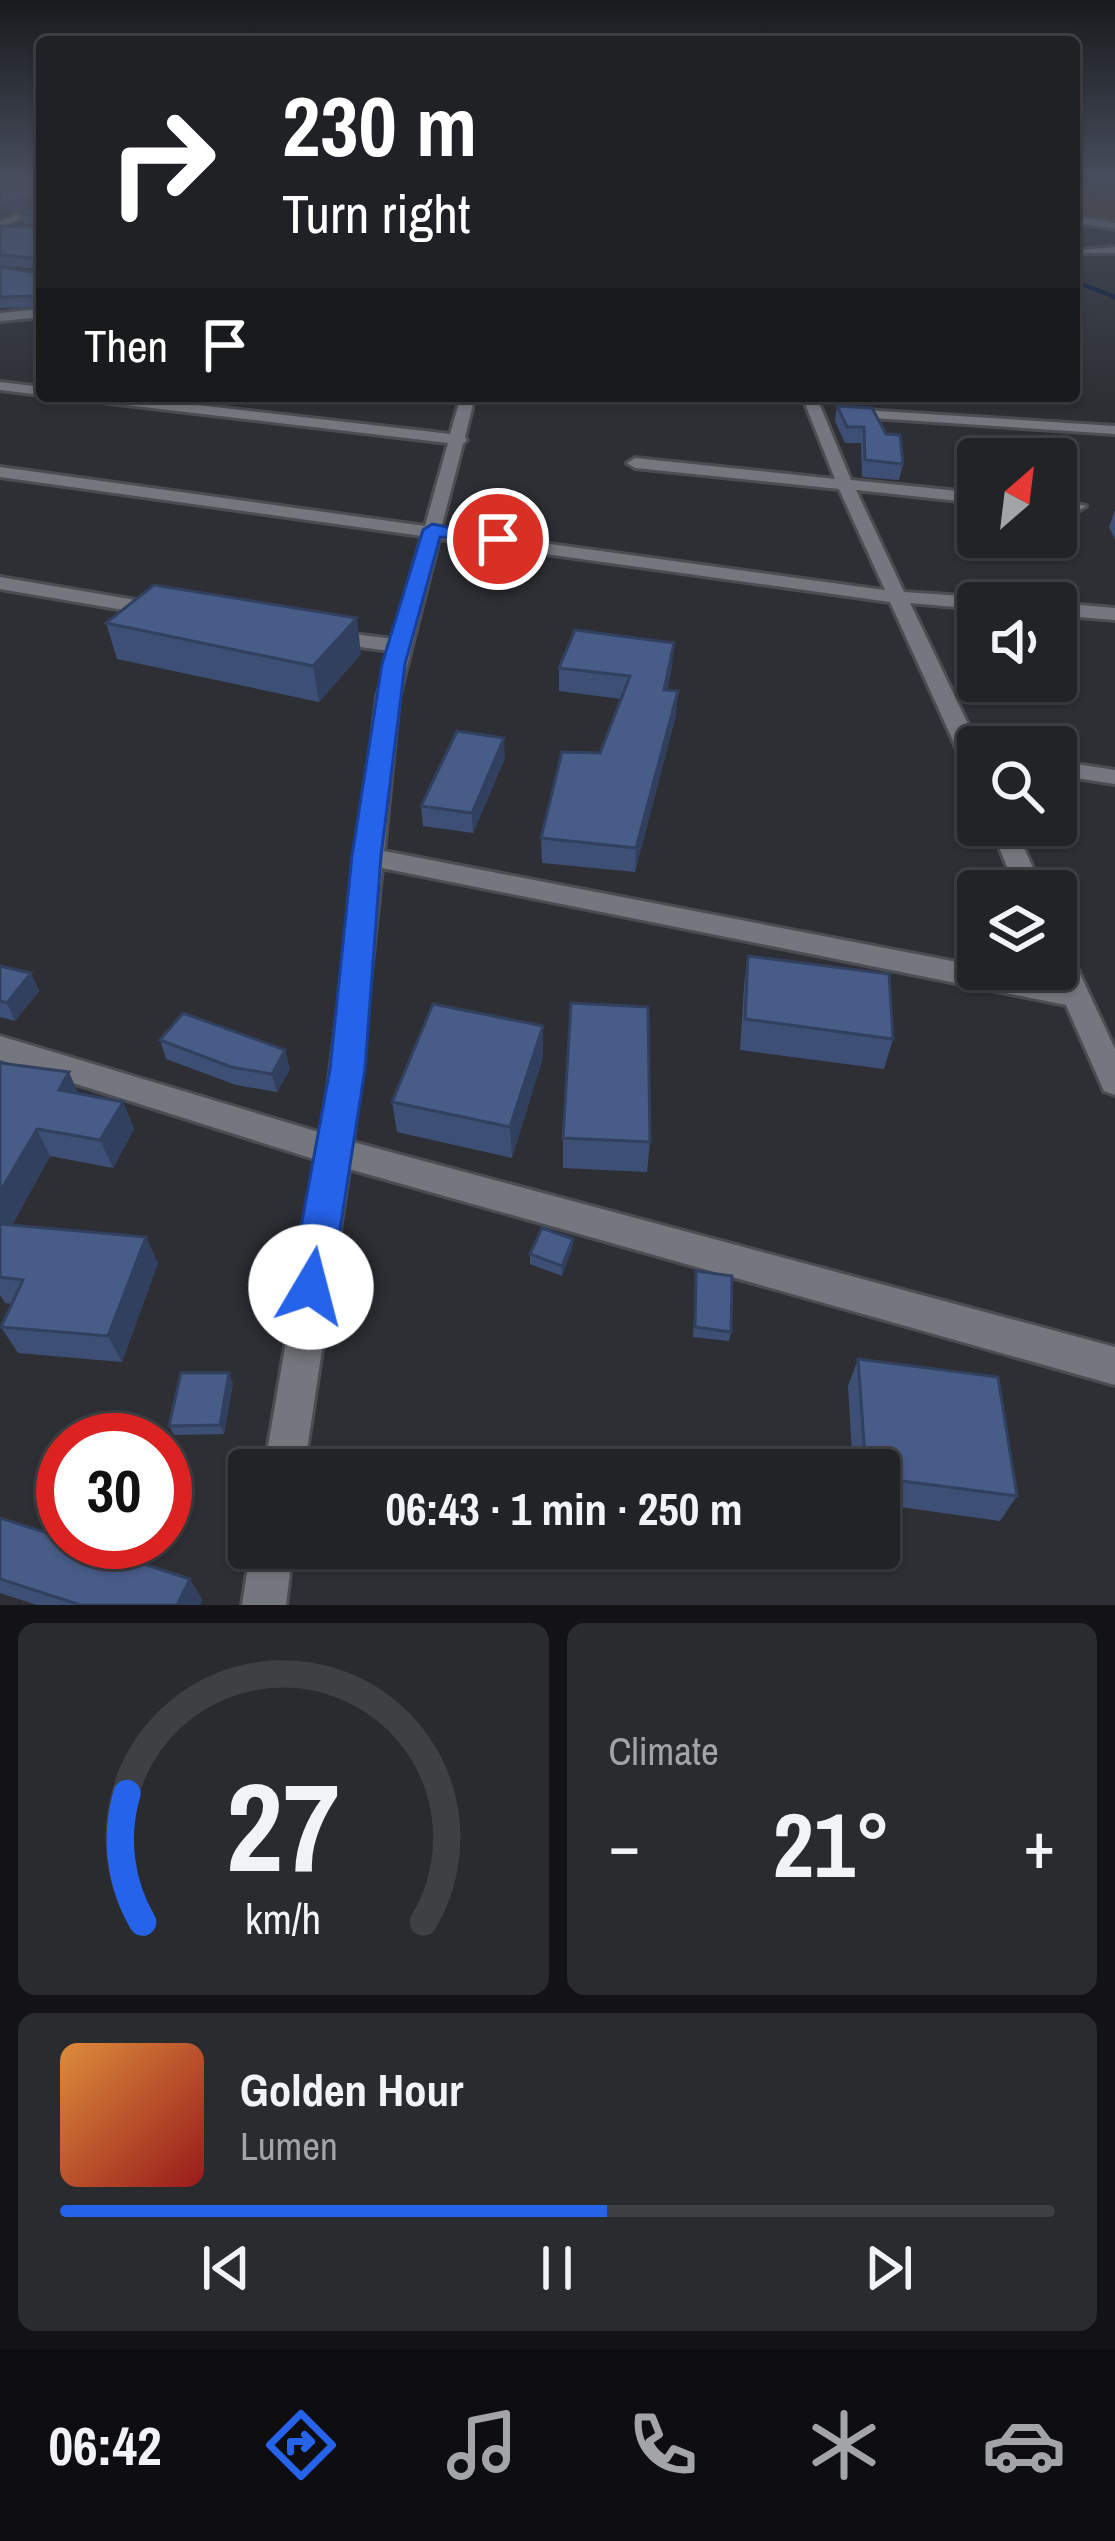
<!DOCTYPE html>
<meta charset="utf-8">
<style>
:root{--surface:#222327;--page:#2a2b2f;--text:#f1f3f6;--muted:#a2a4a7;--line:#3f4044;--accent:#2563eb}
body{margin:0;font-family:"Archivo Narrow",sans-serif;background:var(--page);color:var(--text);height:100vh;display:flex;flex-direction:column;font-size:45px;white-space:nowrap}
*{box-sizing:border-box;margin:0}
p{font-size:39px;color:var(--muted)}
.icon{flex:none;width:66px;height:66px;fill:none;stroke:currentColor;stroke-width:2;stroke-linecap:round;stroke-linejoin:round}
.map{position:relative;height:1605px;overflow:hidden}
.details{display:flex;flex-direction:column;gap:18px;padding:18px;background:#131315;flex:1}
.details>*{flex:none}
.banner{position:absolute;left:36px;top:36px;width:1044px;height:366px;border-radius:12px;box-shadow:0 3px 9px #0004,0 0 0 3px var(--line);background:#202124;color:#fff;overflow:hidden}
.needle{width:78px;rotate:28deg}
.buttons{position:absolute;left:957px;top:438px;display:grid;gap:24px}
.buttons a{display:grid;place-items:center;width:120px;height:120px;border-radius:12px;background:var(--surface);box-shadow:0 3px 9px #0004,0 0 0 3px var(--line);font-size:60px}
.speed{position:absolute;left:36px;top:1413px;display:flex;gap:24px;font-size:60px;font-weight:700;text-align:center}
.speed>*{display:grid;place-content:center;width:156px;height:156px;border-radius:50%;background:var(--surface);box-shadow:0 3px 9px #0004,0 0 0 3px var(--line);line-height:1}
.speed .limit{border:18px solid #d22;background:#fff;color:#111}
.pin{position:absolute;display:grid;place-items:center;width:102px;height:102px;color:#fff;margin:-51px;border:6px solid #fff;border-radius:50%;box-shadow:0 3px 12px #0007}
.me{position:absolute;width:132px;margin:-66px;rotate:8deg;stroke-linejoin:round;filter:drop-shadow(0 0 9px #0008)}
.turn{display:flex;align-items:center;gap:42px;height:252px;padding:0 48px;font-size:54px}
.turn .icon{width:156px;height:156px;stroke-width:2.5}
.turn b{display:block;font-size:84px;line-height:102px}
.then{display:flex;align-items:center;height:114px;padding:0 48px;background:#0003;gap:24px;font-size:45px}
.big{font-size:90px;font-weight:700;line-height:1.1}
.details .tile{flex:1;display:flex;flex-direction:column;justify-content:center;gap:18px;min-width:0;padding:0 42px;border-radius:18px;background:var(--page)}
.details .dial{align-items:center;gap:0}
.dial svg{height:312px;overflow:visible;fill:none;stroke:var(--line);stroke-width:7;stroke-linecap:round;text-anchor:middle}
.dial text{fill:var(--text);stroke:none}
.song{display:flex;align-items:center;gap:36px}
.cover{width:144px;height:144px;border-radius:18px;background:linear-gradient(135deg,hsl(30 70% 55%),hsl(0 70% 35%))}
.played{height:12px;border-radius:6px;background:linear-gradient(90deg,var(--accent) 55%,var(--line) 55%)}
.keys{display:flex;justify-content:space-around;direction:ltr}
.heat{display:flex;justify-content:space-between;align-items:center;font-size:66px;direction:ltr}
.details .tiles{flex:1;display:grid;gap:18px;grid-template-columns:1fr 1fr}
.tile:last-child{grid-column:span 2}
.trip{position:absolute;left:228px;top:1449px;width:672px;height:120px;border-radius:12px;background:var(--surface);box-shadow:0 3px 9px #0004,0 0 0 3px var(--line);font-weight:700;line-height:120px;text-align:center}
.dock{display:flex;height:192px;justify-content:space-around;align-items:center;background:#0e0e10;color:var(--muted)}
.dock .icon{width:84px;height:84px}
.dock .current{color:var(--accent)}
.dock b{font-size:54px;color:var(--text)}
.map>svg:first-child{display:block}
</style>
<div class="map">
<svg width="1115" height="1605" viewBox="0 0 1115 1605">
<rect width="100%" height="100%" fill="#2d2f34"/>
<path fill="#56361f" d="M 1074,178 L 1115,178 L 1115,226 L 1074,218 Z"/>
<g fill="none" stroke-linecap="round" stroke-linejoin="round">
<path stroke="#08163c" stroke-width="4.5" d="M 1074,281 L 1115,297"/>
<g stroke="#4b4d52" stroke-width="6">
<path id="street" d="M 42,204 L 42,210 L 0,227 L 0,221 Z
M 1074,216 L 1115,223 L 1115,229 L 1074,222 Z
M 1115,247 L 1115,253 L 1074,253 L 1079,250 Z
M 42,309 L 42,317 L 0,321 L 0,313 Z
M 0,382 L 42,387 L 42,395 L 0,390 Z
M 77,396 L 120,396 L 450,434 L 461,396 L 475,396 L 465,437 L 467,440 L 463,444 L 441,529 L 876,589 L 885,590 L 839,489 L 635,468 L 627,463 L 635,458 L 835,479 L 802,396 L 816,396 L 851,480 L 978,493 L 978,503 L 856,490 L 904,592 L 978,597 L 988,603 L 978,603 L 978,609 L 910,603 L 979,747 L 978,776 L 966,769 L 890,602 L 439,539 L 399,697 L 384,851 L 1055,981 L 1050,969 L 1056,969 L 1056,941 L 1066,944 L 1115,1049 L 1115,1095 L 1104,1091 L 1066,1005 L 382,868 L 353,1142 L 1115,1347 L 1115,1385 L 349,1169 L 304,1470 L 264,1470 L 317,1160 L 0,1060 L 0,1036 L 322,1133 L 358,861 L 354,856 L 359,850 L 377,697 L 390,651 L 330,643 L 320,637 L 330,631 L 393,639 L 422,536 L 0,477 L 0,467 L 425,526 L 448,443 L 84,400 Z
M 847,409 L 1115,426 L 1115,434 L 842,416 L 840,413 Z
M 1056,499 L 1086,506 L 1078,511 L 1056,509 Z
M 0,577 L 159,604 L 169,610 L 159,616 L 0,589 Z
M 1056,603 L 1115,608 L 1115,620 L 1056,615 Z
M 1056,761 L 1115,770 L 1115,784 L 1056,775 Z
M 990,825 L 1014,825 L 1043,891 L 1017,891 Z
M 251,1548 L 293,1548 L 286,1605 L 242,1605 Z"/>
</g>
<use href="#street" fill="#74777d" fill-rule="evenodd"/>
</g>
<path fill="#3e4f75" d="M 42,204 L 42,225 L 22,223 L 19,213 Z
M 0,226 L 42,227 L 42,307 L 0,308 L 0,267 L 39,273 L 40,269 L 0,266 Z
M 837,406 L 872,408 L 903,464 L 899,480 L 862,477 L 861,443 L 845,443 L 835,421 Z
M 1115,510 L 1115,540 L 1109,527 Z
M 106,623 L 361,654 L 319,702 L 117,659 Z
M 672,666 L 667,690 L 676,715 L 635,872 L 542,863 L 541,838 L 600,753 L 621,699 L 559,691 L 559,668 Z
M 505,758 L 473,833 L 423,826 L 421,806 Z
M 748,956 L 893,1039 L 884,1069 L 740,1050 L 744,986 Z
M 0,966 L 31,973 L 39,991 L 15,1021 L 0,1017 Z
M 160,1040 L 290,1069 L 277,1092 L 236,1085 L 166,1059 Z
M 543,1057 L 512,1158 L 397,1132 L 392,1102 Z
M 0,1063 L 79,1094 L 123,1102 L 134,1129 L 113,1168 L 50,1156 L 12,1225 L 158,1263 L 122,1362 L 18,1353 L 1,1327 L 12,1304 L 5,1303 L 0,1295 Z
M 563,1138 L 650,1142 L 647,1172 L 563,1168 Z
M 572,1249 L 562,1276 L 530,1264 L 530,1254 Z
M 696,1271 L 731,1332 L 729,1341 L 693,1337 Z
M 858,1359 L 1017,1496 L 1000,1521 L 879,1504 L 879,1470 L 853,1470 L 848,1386 Z
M 233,1383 L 224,1434 L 174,1435 L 169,1426 Z
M 0,1518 L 202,1599 L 200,1605 L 37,1605 L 0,1593 Z"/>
<path fill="#32405f" d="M 42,193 L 42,203 L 0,216 L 0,206 Z
M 357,618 L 361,654 L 319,702 L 313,666 Z
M 674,643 L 672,666 L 663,713 L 664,690 Z
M 678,691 L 676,715 L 635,872 L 636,848 Z
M 504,738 L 505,758 L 473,833 L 472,813 Z
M 31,973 L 39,991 L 15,1021 L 7,1003 Z
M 543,1026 L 543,1057 L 512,1158 L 510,1127 Z
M 285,1050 L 290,1069 L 277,1092 L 272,1074 Z
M 69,1072 L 81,1100 L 59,1090 Z
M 123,1102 L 134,1129 L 113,1168 L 100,1140 Z
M 37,1129 L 50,1156 L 0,1248 L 0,1192 Z
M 146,1237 L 158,1263 L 122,1362 L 108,1336 Z
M 573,1239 L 572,1249 L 562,1276 L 562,1266 Z
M 229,1373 L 233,1383 L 224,1434 L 220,1425 Z
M 190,1579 L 202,1599 L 200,1605 L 177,1605 Z"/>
<path fill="#485c88" stroke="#32405f" stroke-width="3" d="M 0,178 L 42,178 L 42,193 L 0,206 Z
M 42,204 L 42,215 L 19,213 Z
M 0,226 L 42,227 L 42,259 L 0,255 Z
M 42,261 L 42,296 L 0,297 L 0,267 L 39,273 Z
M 837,406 L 872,408 L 886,434 L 900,435 L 903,464 L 865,460 L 864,427 L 847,427 Z
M 154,585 L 357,618 L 313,666 L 106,623 Z
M 575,630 L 674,643 L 664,690 L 678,691 L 636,848 L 541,838 L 562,752 L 600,753 L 630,676 L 559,668 Z
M 457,731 L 504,738 L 472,813 L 421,806 Z
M 748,956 L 889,974 L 893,1039 L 745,1019 Z
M 0,966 L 31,973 L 7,1003 L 0,1001 Z
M 571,1003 L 648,1007 L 650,1142 L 563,1138 Z
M 433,1004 L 543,1026 L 510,1127 L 392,1102 Z
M 183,1013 L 285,1050 L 272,1074 L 231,1067 L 160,1040 Z
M 0,1063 L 69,1072 L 59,1090 L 123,1102 L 100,1140 L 37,1129 L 0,1192 Z
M 0,1224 L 146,1237 L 108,1336 L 1,1327 L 23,1280 L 0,1277 Z
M 542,1228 L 573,1239 L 562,1266 L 530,1254 Z
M 696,1271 L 732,1276 L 731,1332 L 695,1327 Z
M 858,1359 L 998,1377 L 1017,1496 L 879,1478 L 879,1470 L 866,1470 Z
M 181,1373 L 229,1373 L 220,1425 L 169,1426 Z
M 0,1518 L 63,1538 L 63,1542 L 75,1542 L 190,1579 L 177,1605 L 80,1605 L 0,1579 Z"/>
<linearGradient id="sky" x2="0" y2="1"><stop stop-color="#191a1d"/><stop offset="0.44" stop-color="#464d5c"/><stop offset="1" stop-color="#464d5c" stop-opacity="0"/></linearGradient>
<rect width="1115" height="403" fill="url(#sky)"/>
<path fill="#2563eb" stroke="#184099" stroke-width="3" d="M 432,524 L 508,539 L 498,545 L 440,537 L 405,664 L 381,856 L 365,1069 L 331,1287 L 325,1301 L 311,1307 L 296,1301 L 290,1287 L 330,1069 L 352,856 L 382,664 L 423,530 Z"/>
</svg>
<div class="buttons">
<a><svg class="needle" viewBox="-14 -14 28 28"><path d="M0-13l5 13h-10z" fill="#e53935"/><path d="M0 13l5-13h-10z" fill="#a2a4a7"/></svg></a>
<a><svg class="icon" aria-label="sound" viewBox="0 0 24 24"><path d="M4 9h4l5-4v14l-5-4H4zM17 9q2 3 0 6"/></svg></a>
<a><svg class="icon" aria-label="search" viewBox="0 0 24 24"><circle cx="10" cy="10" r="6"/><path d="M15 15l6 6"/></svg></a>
<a><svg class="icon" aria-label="layers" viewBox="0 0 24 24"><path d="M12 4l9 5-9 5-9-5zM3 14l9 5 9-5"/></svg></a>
</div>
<div class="speed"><div class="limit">30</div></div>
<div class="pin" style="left:498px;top:539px;background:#d93025"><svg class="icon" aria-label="arrive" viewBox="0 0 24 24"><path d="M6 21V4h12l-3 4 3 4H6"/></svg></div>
<svg class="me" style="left:311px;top:1287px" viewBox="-20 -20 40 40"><circle r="19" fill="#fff"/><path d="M0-13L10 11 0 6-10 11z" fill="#2563eb"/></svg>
<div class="trip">06:43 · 1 min · 250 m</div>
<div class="banner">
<div class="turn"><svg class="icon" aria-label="right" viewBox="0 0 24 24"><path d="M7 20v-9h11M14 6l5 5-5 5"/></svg><div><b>230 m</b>Turn right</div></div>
<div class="then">Then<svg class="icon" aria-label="arrive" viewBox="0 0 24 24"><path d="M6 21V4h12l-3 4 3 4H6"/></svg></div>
</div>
</div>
<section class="details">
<div class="tiles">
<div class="tile dial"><svg viewBox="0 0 100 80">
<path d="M14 69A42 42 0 1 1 86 69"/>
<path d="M14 69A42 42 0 0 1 10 36" stroke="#2563eb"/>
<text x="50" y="56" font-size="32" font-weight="700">27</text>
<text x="50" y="72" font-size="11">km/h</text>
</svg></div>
<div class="tile"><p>Climate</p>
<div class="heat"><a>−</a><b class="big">21°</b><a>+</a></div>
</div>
<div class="tile">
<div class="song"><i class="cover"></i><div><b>Golden Hour</b><p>Lumen</p></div></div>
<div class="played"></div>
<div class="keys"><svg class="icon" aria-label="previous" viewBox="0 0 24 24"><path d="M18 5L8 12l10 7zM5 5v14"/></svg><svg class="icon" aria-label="pause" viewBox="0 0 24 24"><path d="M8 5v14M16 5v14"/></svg><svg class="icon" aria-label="next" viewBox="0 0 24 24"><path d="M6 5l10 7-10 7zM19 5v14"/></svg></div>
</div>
</div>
</section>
<nav class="dock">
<b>06:42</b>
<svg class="icon current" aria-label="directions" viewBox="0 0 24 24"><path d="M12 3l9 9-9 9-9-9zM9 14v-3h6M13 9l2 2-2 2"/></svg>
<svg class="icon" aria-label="music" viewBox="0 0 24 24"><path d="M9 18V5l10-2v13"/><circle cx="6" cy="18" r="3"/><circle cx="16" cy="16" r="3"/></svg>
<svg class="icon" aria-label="phone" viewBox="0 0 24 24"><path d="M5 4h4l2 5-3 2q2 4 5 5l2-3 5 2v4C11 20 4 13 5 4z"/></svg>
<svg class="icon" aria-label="climate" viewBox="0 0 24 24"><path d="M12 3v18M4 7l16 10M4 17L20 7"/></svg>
<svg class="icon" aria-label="car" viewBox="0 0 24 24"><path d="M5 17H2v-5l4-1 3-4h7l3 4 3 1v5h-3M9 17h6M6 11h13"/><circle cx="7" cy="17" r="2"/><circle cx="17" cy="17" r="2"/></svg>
</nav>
